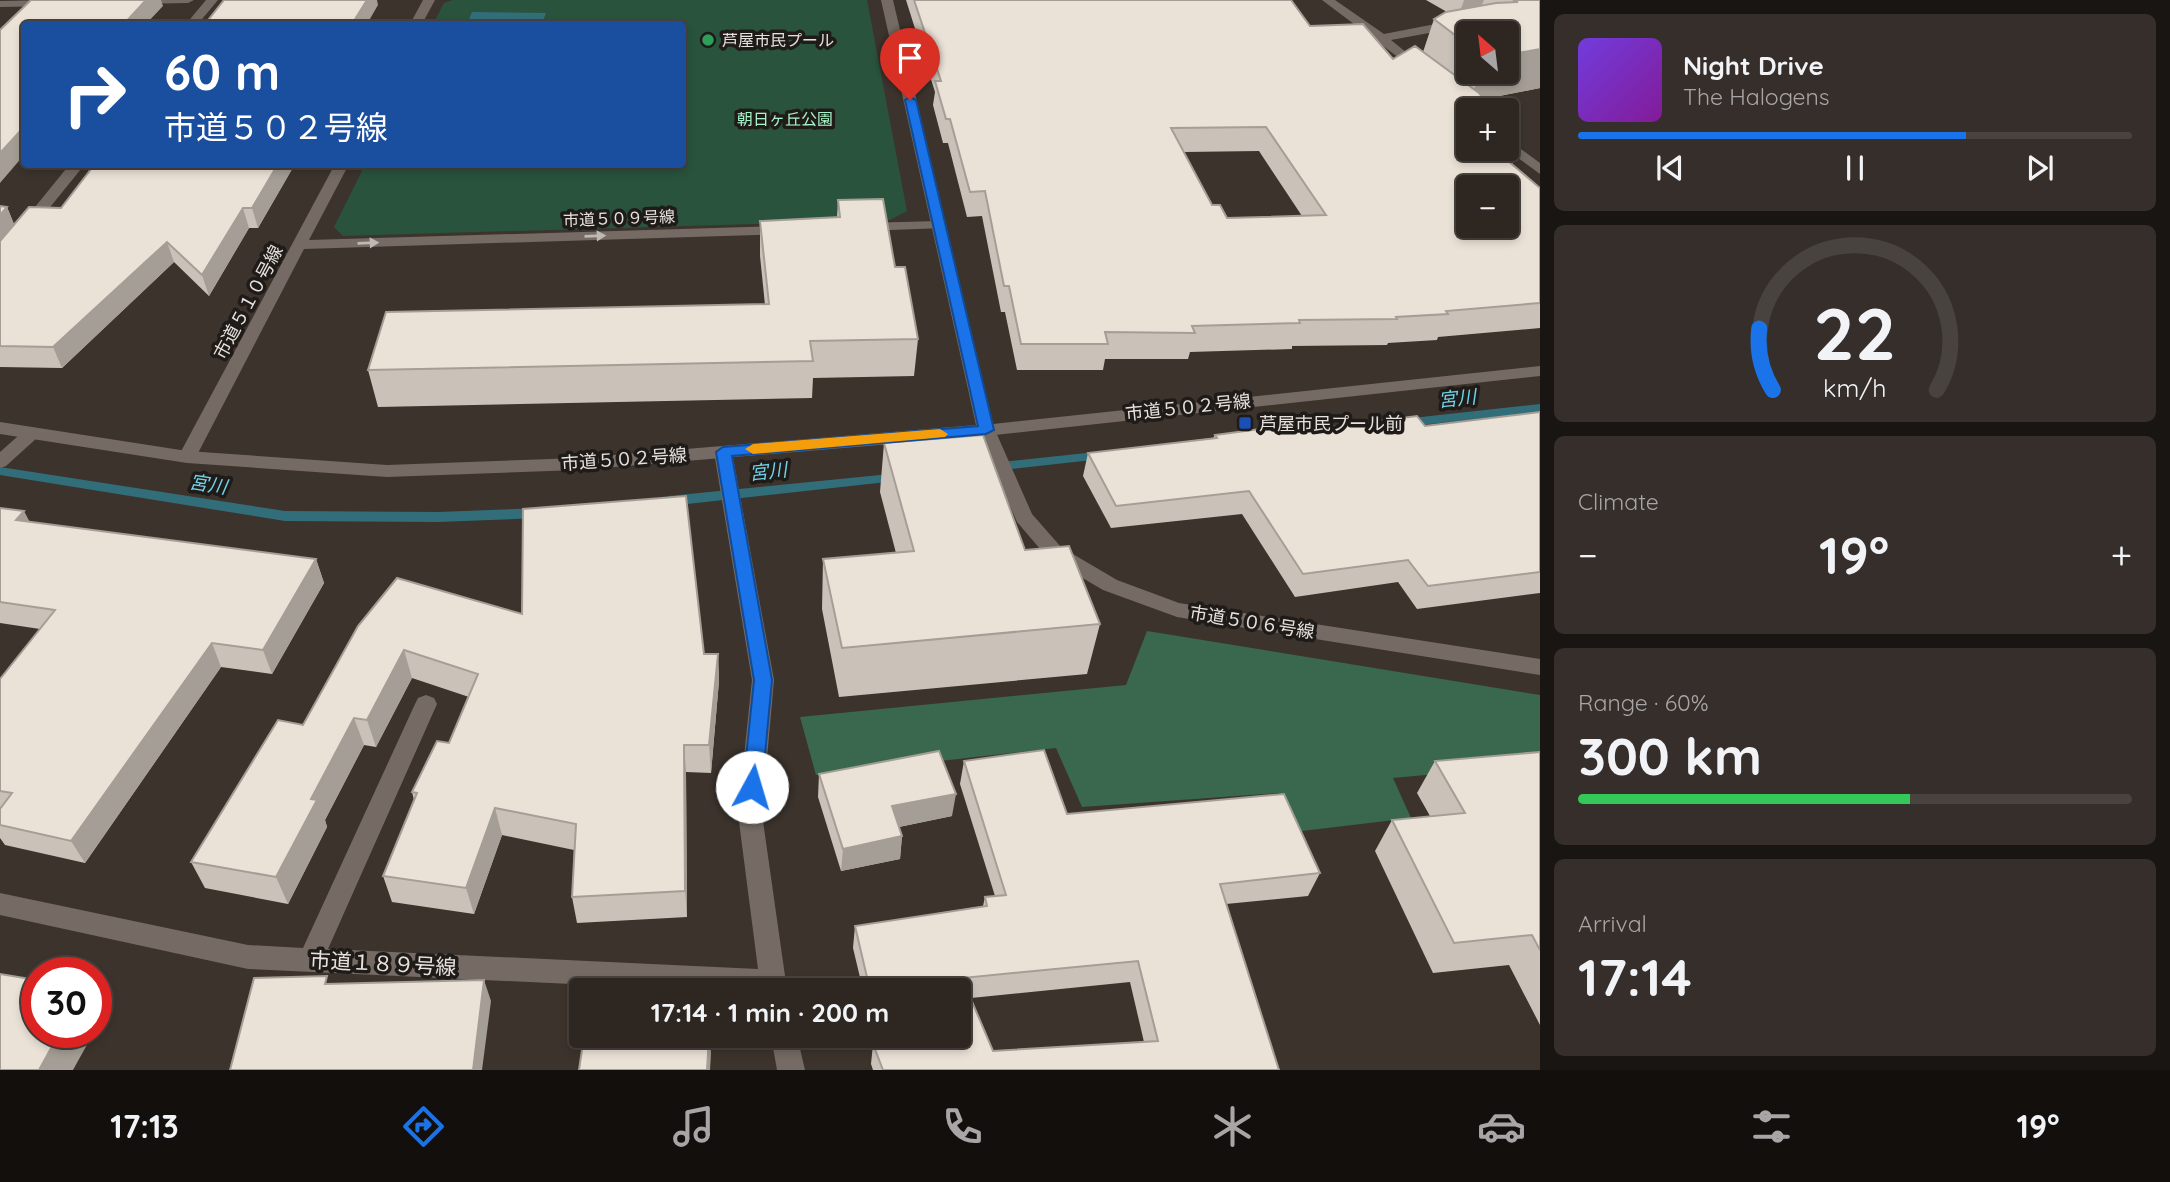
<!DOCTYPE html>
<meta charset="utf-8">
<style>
:root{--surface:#2d2621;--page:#352e2a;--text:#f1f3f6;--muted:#a7a5a5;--line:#48433f;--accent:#1a73e8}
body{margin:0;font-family:Quicksand,"Noto Sans JP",sans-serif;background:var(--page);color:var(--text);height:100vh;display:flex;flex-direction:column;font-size:26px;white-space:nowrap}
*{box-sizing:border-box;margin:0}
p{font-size:23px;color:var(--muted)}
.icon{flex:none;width:38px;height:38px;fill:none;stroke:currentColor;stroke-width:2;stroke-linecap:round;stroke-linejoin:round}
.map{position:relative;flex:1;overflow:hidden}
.panel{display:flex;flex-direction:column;gap:14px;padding:14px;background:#191512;width:630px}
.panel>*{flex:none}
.guide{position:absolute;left:21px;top:21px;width:665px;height:147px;border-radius:7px;box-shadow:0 4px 10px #0003,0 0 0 2px var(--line);background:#1a4fa0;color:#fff;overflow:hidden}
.needle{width:46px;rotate:332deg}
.tools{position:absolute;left:1456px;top:21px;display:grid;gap:14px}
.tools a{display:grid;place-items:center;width:63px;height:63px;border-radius:7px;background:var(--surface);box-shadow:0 4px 10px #0003,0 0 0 2px var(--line);font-size:35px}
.speed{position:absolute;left:21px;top:957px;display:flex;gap:14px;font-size:35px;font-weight:700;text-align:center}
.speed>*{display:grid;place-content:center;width:91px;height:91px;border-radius:50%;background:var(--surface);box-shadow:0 4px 10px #0003,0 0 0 2px var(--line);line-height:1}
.speed .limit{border:10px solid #d22;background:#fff;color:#111}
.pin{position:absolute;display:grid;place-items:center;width:60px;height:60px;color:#fff;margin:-72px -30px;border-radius:50% 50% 50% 0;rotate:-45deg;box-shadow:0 0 7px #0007}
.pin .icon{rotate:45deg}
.me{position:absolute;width:77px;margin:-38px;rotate:6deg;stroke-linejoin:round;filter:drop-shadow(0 0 5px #0008)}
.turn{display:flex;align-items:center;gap:24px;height:147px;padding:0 28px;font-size:32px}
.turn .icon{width:91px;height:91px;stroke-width:2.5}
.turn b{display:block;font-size:49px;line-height:60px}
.big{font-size:52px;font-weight:700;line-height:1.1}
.panel .widget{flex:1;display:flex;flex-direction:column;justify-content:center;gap:10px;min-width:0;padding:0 24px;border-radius:10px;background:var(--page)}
.panel .dial{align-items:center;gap:0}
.dial svg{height:182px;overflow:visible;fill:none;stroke:var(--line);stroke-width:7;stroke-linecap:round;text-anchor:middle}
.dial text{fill:var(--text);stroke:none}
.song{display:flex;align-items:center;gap:21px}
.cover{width:84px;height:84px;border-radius:10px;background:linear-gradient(135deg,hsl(260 70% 55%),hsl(290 70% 35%))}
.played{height:7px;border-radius:4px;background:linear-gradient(90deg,var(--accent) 70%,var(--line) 70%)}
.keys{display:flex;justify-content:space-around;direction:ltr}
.heat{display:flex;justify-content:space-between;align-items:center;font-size:38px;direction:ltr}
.charge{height:10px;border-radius:5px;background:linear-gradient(90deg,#34c759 60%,var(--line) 0)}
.trip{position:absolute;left:569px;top:978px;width:402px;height:70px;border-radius:7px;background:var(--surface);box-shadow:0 4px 10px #0003,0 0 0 2px var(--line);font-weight:700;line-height:70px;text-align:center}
.dock{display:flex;height:112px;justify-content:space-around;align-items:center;background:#120f0d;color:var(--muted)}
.dock .icon{width:49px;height:49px}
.dock .on{color:var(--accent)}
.dock b{font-size:32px;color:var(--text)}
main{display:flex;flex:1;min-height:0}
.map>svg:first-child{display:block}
</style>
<main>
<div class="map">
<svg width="1540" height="1070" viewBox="0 0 1540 1070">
<rect width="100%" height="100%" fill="#3c332c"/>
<path fill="#29533d" d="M 453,0 L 867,0 L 907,211 L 890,220 L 343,236 L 334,227 L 365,165 L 682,164 L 682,24 L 433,24 L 444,3 Z"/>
<path fill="#39684f" d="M 1147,631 L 1540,695 L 1540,771 L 1535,765 L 1393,778 L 1411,818 L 1302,831 L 1279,793 L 1082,807 L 1056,748 L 816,775 L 800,717 L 1126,685 Z"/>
<path fill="#316e7a" d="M 472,12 L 546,13 L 542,24 L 467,24 Z"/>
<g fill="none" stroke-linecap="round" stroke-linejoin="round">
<path fill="#316e7a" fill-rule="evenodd" d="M 1540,404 L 1540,412 L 1403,427 L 1397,423 L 1403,419 Z
M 1105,451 L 1112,455 L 1110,458 L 993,471 L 986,467 L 993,463 Z
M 0,467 L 285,511 L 438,512 L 541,508 L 548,513 L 541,518 L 438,522 L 285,521 L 0,475 Z
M 900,473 L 905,474 L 907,477 L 905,480 L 669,506 L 662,501 L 669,496 Z"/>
<path fill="#756b64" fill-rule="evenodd" d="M 132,0 L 194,0 L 188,3 L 137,4 Z
M 206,0 L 218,0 L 198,24 L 186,24 Z
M 423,0 L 435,0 L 422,24 L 410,24 Z
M 1322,0 L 1335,0 L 1384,34 L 1456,20 L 1462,24 L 1456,28 L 1391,40 L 1423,66 L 1423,72 L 1419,73 Z
M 0,1 L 56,0 L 60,3 L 54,6 L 0,7 Z
M 1507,139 L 1540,163 L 1540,174 L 1506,149 Z
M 70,164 L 85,164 L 5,263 L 0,265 L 0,250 Z
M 335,164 L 349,164 L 309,240 L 785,226 L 792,230 L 785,234 L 304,249 L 196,457 L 193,461 L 181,461 L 178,457 Z
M 939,221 L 946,225 L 944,228 L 864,231 L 857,227 L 864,223 Z
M 986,424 L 995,430 L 1032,514 L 1061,547 L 1117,580 L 1179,603 L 1540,659 L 1540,675 L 1177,617 L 1103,590 L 1047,557 L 1017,522 L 977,430 Z
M 32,427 L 38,429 L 41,433 L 38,437 L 6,466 L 0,468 L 0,452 L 26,429 Z
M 723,446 L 732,452 L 774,680 L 762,814 L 787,990 L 699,990 L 248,969 L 0,915 L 0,893 L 248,945 L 303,948 L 415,704 L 418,698 L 426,695 L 434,698 L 437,704 L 328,949 L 758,969 L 738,814 L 752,680 L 714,452 Z
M 771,1036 L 797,1036 L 805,1070 L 777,1070 Z"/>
<path fill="#756b64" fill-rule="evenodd" d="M 881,0 L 893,0 L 993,424 L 1540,366 L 1540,376 L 986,436 L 578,470 L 387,477 L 187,463 L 0,434 L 0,422 L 187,451 L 387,465 L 578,458 L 976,425 Z"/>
</g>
<path fill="#cac2b9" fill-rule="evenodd" d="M 906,0 L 1291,0 L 1310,26 L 1363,24 L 1393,59 L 1415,46 L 1423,52 L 1434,19 L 1447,12 L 1426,0 L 1540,0 L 1540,88 L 1484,99 L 1493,110 L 1468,110 L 1468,149 L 1507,149 L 1507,126 L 1510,130 L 1509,134 L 1519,146 L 1512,164 L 1540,188 L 1540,328 L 1438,337 L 1437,340 L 1388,343 L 1387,345 L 1292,346 L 1292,349 L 1190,352 L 1188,359 L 1105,359 L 1103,370 L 1017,370 L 1005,312 L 1001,312 L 982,216 L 967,217 L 948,143 L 943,143 L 933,105 L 935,92 ZM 1468,33 L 1507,33 L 1507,72 L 1468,72 ZM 1259,151 L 1302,216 L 1227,218 L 1220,205 L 1212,205 L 1184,152 ZM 1468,187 L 1507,187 L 1507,226 L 1468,226 Z
M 95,164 L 295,164 L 258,228 L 249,228 L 209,296 L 174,262 L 62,368 L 0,367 L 0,206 L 7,207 L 14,224 L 61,208 Z
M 838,200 L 895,267 L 918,339 L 914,376 L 813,378 L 812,398 L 378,407 L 368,370 L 765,305 L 760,256 L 760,221 L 837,218 Z
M 1540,412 L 1540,593 L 1417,609 L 1398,582 L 1295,597 L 1242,514 L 1111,528 L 1083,476 L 1088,453 L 1213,438 L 1215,435 L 1309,430 L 1425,426 Z
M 884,443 L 1025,550 L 1100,624 L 1087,674 L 839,697 L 822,609 L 823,559 L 896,553 L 880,492 Z
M 0,508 L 30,522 L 316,559 L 324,583 L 272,674 L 221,667 L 85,863 L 5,845 L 0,838 L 0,679 L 40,629 L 0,623 Z
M 522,614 L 704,654 L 718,654 L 719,681 L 711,773 L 686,772 L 687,917 L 577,923 L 572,897 L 574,850 L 502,835 L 474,914 L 392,902 L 383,876 L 414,800 L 412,792 L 449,743 L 469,697 L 412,678 L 376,747 L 364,745 L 325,820 L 327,827 L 288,904 L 205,888 L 191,862 L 303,725 L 358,626 Z
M 1540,752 L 1540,1025 L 1509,965 L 1433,973 L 1375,851 L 1392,820 L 1430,816 L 1417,793 L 1435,761 Z
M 964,761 L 1067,814 L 1320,873 L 1308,896 L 1226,904 L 1279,1070 L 873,1070 L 871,1064 L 873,1044 L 876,1043 L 874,1036 L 959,1036 L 959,990 L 863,990 L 853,948 L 855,926 L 983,906 L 985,897 L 995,896 L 960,784 ZM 1130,982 L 1144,1042 L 993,1051 L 971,998 Z
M 819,774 L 952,816 L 899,827 L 902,836 L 900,859 L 841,871 L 818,797 Z"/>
<path fill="#a49e96" d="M 146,0 L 161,0 L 163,6 L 146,24 L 124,24 Z
M 367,0 L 377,0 L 378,5 L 367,24 L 352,24 Z
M 1464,0 L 1484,0 L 1478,15 L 1458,18 Z
M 1540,49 L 1540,88 L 1469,102 L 1481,72 L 1507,72 L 1507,55 Z
M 24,127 L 24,155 L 0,183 L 0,153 Z
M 278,164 L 295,164 L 258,228 L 252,208 Z
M 7,207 L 15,227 L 0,247 L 0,215 Z
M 243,208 L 249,228 L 209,296 L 202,275 Z
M 167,242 L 174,262 L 62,368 L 53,347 Z
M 24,511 L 36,534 L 16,520 Z
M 316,559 L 324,583 L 272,674 L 263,650 Z
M 212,643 L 221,667 L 85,863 L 71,841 Z
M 404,650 L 412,678 L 376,747 L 367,720 Z
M 718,654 L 719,681 L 711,773 L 709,745 Z
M 354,718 L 364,745 L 325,820 L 327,827 L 288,904 L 276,877 L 311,799 Z
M 684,745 L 686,772 L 687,917 L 685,891 Z
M 956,794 L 952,816 L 889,829 L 892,806 Z
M 495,808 L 502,835 L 474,914 L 466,888 Z
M 902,836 L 900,859 L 841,871 L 843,849 Z
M 484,980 L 491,1001 L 482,1070 L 473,1070 Z
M 96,1002 L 105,1013 L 96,1028 Z
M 60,1032 L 94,1032 L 73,1070 L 39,1070 Z
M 710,1036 L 711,1053 L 710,1070 L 707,1070 Z"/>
<path fill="#ebe2d7" stroke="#a49e96" stroke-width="2" fill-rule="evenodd" d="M 31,0 L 146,0 L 124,24 L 24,24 L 24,127 L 0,153 L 0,30 Z
M 224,0 L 367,0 L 352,24 L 205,24 Z
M 914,0 L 1291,0 L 1310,26 L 1363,24 L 1393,59 L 1415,46 L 1479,93 L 1493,110 L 1468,110 L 1468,149 L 1494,149 L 1540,188 L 1540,303 L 1446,311 L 1448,314 L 1396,317 L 1397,319 L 1299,320 L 1300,323 L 1192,326 L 1195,333 L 1105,332 L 1108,344 L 1021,344 L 1009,286 L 1004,286 L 985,191 L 970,192 L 950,119 L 946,119 L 935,81 L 941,81 ZM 1266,127 L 1326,215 L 1227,218 L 1220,205 L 1212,205 L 1171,128 ZM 1468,187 L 1507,187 L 1507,226 L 1468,226 Z
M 1513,0 L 1540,0 L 1540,49 L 1507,55 L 1507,33 L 1468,33 L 1468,45 L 1434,19 L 1446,12 L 1496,3 L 1518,2 Z
M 1507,132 L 1519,146 L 1507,146 Z
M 95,164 L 278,164 L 252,208 L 243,208 L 202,275 L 167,242 L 53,347 L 0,346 L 0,241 L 29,207 L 61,208 Z
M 883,199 L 895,267 L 905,267 L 918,339 L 810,341 L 813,361 L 368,370 L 386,312 L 769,304 L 760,221 L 840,217 L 838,200 Z
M 0,206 L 7,207 L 0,215 Z
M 1540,412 L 1540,572 L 1428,586 L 1408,560 L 1303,574 L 1249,491 L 1116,506 L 1088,453 L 1217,438 L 1215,435 L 1305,423 L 1309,430 L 1417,416 L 1425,426 Z
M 983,435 L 1025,550 L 1069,546 L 1100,624 L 842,648 L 823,559 L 914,551 L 884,443 Z
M 686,496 L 704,654 L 718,654 L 709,745 L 684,745 L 685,891 L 572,897 L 576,824 L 495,808 L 466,888 L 383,876 L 417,793 L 412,792 L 437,741 L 449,743 L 478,674 L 404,650 L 367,720 L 354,718 L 311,799 L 317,800 L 276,877 L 191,862 L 278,720 L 303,725 L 358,626 L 397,578 L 522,614 L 523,509 Z
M 0,508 L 24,511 L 16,520 L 316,559 L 263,650 L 212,643 L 71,841 L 0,825 L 0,809 L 12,793 L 0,791 L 0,679 L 55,610 L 0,602 Z
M 1044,750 L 1067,814 L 1284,794 L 1320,873 L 1220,884 L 1279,1070 L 883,1070 L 873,1044 L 883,1041 L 881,1036 L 959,1036 L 959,990 L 870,990 L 855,926 L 987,906 L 985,897 L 1006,895 L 964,761 ZM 1138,961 L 1158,1041 L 993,1051 L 962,978 Z
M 939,751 L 956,794 L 892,806 L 902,836 L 843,849 L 819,774 Z
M 1540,752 L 1540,950 L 1532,935 L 1454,943 L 1392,820 L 1465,813 L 1435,761 Z
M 0,974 L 37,980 L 37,1032 L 60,1032 L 39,1070 L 0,1070 Z
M 327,976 L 325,984 L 484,980 L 473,1070 L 230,1070 L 254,978 Z
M 584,1036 L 709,1036 L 707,1070 L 579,1070 Z"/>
<defs><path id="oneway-solid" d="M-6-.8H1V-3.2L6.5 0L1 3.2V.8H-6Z" transform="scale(1.75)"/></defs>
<g fill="#bfb8b3">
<use href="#oneway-solid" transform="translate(595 236) rotate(-2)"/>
<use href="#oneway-solid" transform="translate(368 243) rotate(-2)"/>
</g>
<path fill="#1a73e8" stroke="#114b97" stroke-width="2" d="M 910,97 L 916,100 L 994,430 L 986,434 L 732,456 L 772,680 L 762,787 L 759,793 L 752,795 L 746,793 L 743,787 L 754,680 L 716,452 L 723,447 L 978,426 L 905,100 Z"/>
<path fill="#f59e0b" d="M 940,429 L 948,434 L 945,437 L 753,454 L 745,449 L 753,444 Z"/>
<circle fill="#2e9e5b" stroke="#1f1b18" stroke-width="2.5" cx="708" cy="40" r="7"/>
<rect fill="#1a4fb4" stroke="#1f1b18" stroke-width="2.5" x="1238" y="416" width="14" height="14" rx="3.5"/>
<g text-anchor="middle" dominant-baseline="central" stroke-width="7" stroke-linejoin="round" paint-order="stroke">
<g font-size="16" fill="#e7e1dd" stroke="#1f1b18" text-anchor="start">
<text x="722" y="40">芦屋市民プール</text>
</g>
<g font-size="16" fill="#a7f3c9" stroke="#1f1b18">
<text x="785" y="119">朝日ヶ丘公園</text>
</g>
<g font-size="16" fill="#e7e1dd" stroke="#1f1b18">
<text transform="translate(619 218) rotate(-2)">市道５０９号線</text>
</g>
<g font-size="18" fill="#e7e1dd" stroke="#1f1b18">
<text transform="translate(248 302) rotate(-62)">市道５１０号線</text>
<text transform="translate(1188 407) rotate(-6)">市道５０２号線</text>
<text transform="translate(624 459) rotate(-4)">市道５０２号線</text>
<text transform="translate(1252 622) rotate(9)">市道５０６号線</text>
</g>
<g font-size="18" fill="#e7e1dd" stroke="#1f1b18" text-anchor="start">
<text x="1259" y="423">芦屋市民プール前</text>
</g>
<g font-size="19" font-style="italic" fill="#72d2e7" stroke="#1f1b18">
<text transform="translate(1457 398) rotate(-6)">宮川</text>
<text transform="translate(768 471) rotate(-6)">宮川</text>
<text transform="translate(208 484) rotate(9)">宮川</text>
</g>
<g font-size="21" fill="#e7e1dd" stroke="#1f1b18">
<text transform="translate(383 963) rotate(3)">市道１８９号線</text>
</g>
</g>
</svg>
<div class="tools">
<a><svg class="needle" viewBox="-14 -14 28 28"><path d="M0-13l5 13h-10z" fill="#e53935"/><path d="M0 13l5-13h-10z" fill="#a7a5a5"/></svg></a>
<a>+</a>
<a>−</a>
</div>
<div class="speed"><div class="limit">30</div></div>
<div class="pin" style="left:910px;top:100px;background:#d93025"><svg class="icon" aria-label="arrive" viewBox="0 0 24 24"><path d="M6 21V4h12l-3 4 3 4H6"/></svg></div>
<svg class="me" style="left:752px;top:787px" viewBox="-20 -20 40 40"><circle r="19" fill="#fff"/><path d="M0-13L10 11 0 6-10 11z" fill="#1a73e8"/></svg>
<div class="trip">17:14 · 1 min · 200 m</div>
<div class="guide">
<div class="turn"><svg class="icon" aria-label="right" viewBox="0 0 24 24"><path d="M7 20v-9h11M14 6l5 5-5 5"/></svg><div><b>60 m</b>市道５０２号線</div></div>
</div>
</div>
<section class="panel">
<div class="widget">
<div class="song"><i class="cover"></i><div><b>Night Drive</b><p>The Halogens</p></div></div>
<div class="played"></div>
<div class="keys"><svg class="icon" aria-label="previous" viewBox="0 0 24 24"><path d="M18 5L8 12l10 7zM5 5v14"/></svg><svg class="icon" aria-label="pause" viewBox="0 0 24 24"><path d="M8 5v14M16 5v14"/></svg><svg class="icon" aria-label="next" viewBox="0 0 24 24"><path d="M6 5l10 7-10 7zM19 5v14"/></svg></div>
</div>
<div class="widget dial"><svg viewBox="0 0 100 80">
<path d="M14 69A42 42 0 1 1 86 69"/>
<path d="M14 69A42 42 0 0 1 8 42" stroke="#1a73e8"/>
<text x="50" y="56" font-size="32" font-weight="700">22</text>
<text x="50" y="72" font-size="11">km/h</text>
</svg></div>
<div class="widget"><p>Climate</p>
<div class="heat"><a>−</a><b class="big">19°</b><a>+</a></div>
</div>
<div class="widget"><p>Range · 60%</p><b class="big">300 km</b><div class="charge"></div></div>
<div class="widget"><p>Arrival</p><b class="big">17:14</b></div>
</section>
</main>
<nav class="dock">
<b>17:13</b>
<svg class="icon on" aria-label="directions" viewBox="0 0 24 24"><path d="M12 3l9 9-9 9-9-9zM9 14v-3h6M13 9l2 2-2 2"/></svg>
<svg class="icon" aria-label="music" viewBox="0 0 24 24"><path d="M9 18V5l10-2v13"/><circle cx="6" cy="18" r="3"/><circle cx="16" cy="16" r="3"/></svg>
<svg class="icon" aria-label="phone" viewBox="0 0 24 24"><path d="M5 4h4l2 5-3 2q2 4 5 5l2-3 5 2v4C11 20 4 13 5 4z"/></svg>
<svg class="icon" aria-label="climate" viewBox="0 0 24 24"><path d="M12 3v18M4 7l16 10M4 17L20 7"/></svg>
<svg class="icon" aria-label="car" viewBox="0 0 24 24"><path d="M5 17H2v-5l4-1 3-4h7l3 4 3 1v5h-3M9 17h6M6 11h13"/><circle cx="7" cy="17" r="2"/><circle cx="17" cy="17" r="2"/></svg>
<svg class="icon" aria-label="filters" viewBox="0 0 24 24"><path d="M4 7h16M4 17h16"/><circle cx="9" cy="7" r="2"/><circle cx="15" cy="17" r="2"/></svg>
<b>19°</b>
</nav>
